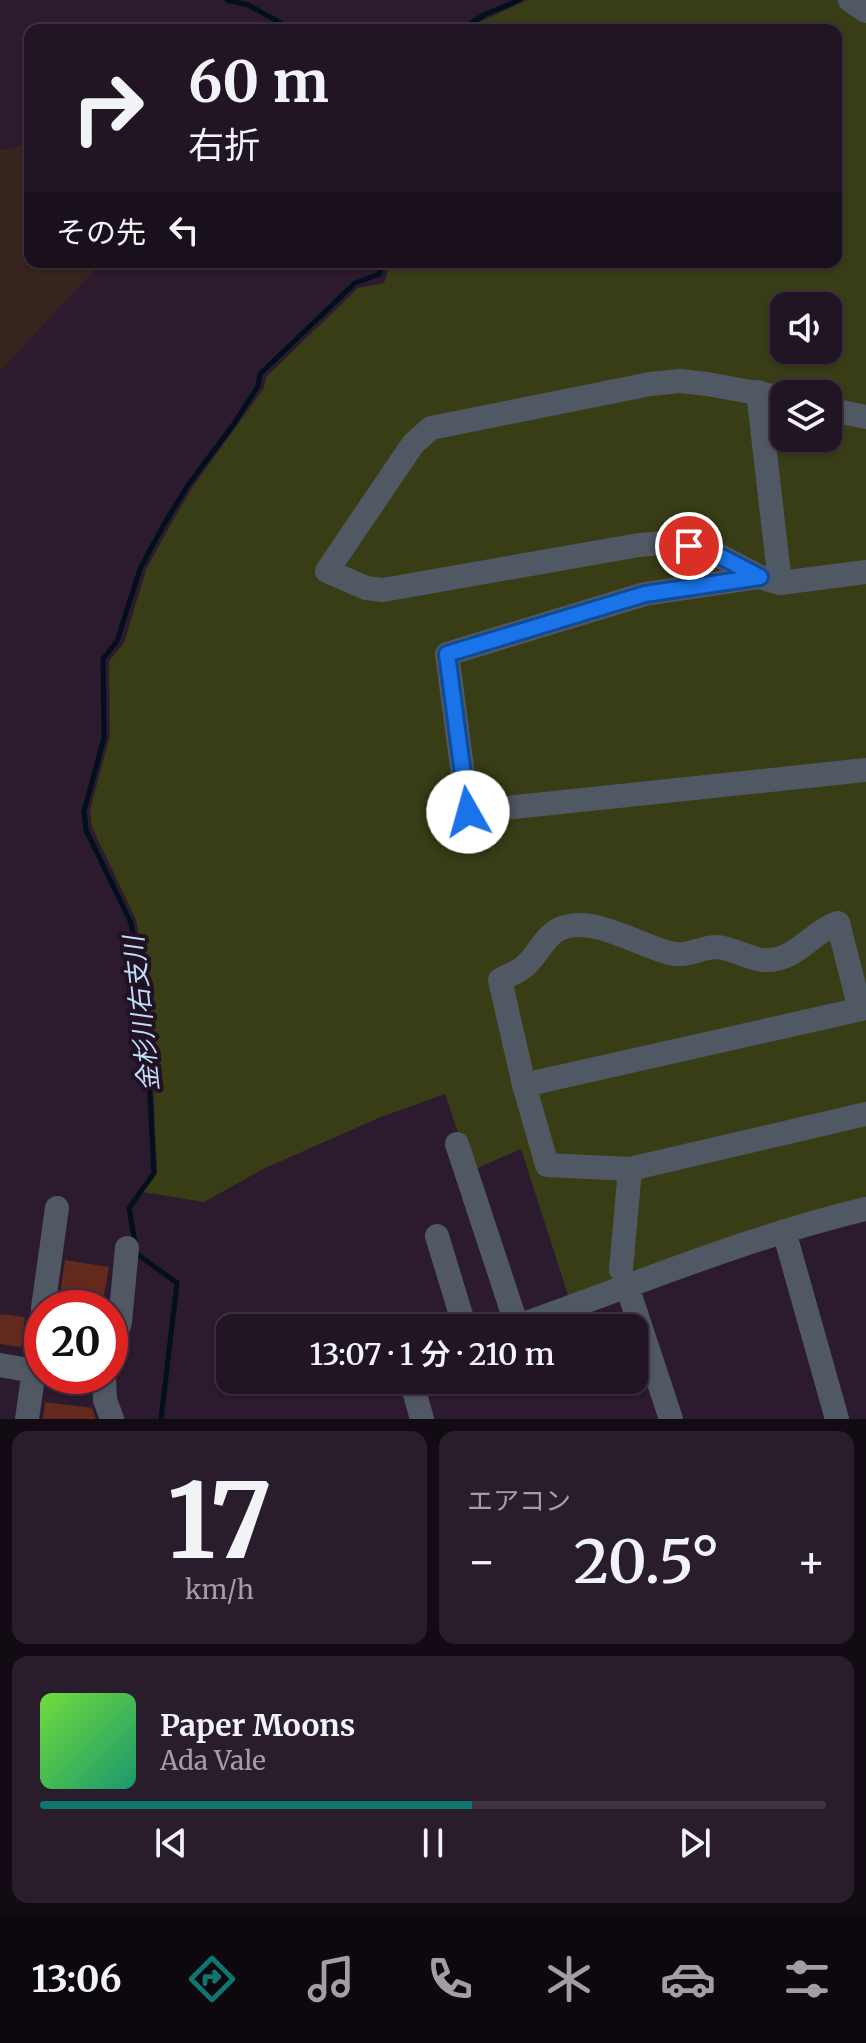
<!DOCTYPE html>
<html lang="ja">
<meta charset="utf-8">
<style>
:root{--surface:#211423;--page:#291d2b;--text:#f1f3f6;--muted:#a29ea6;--line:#3e3341;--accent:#0f766e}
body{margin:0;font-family:Merriweather,"Noto Sans JP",serif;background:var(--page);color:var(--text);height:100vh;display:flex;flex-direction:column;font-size:30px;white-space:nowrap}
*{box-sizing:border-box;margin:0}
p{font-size:26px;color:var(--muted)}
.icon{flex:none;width:44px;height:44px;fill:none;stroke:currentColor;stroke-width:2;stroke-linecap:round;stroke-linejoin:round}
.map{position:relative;height:1419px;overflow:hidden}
.details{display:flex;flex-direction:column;gap:12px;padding:12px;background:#120b13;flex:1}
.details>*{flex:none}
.top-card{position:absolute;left:24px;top:24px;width:818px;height:244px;border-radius:16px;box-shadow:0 2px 6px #0004,0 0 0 2px var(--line);background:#211423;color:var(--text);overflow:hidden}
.fabs{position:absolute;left:770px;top:292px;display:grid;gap:16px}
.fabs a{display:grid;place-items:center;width:72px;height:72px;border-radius:16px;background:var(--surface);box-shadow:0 2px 6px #0004,0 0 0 2px var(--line);font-size:40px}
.speed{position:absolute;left:24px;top:1290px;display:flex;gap:16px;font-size:40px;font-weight:700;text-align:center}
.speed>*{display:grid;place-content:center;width:104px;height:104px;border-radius:50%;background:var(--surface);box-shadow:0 2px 6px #0004,0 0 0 2px var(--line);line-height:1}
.speed .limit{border:12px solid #d22;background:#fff;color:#111}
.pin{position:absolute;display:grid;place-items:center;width:68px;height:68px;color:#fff;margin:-34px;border:4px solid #fff;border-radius:50%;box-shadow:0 2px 8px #0007}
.me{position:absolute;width:88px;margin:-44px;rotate:353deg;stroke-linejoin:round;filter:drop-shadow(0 0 6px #0008)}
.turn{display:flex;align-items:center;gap:28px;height:168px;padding:0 32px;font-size:36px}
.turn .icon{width:104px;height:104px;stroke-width:2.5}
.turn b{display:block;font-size:56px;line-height:68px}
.then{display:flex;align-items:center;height:76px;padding:0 32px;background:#0003;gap:16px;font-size:30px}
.big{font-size:60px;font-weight:600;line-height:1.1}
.details .card{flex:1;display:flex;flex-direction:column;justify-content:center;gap:12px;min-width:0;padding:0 28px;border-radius:16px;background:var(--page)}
.details .dial{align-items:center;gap:0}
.dial b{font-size:104px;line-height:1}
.song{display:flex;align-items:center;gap:24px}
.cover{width:96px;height:96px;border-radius:12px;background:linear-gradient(135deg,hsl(100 70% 55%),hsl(160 70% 35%))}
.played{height:8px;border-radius:4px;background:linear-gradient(90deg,var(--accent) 55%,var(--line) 55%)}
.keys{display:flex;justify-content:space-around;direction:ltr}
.heat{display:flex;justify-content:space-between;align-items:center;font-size:44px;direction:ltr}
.details .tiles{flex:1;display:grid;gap:12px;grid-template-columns:1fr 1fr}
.card:last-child{grid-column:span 2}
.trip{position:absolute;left:216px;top:1314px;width:432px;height:80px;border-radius:16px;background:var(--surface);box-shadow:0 2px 6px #0004,0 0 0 2px var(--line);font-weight:600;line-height:80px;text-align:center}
.dock{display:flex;height:128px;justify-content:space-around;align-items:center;background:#0d080e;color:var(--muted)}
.dock .icon{width:56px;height:56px}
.dock .on{color:var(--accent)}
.dock b{font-size:36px;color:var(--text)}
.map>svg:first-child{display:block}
</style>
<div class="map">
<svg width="866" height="1419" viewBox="0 0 866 1419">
<rect width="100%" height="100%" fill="#2c1a2f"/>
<path fill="#37241f" d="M 28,145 L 30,262 L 102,262 L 0,371 L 0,150 Z"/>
<path fill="#383d16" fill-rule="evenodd" d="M 527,0 L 866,0 L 866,1204 L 640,1273 L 631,1268 L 616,1274 L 606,1287 L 570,1301 L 521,1149 L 471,1171 L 445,1094 L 381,1117 L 263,1169 L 204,1202 L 142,1192 L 157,1173 L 150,1004 L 136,920 L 92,827 L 90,810 L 110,735 L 109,661 L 124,643 L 146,570 L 168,529 L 192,488 L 264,388 L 266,377 L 358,288 L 384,283 L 391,262 L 836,262 L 836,30 L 469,30 L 469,27 ZM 784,306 L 828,306 L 828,350 L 784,350 ZM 784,394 L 828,394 L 828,438 L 784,438 Z"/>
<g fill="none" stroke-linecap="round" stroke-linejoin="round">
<path stroke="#01101c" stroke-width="5" d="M 227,0 L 248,5 L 294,30
M 437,30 L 463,28 L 484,15 L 519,0
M 161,1419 L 177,1283 L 137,1254 L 129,1208 L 154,1173 L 145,1004 L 131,923 L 86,830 L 84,811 L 104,738 L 103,659 L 117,641 L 140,569 L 163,526 L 188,485 L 233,425 L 258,386 L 260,374 L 355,283 L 379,274 L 384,262"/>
</g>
<path fill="#63291c" d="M 65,1260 L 109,1267 L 103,1300 L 60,1295 Z
M 0,1314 L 25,1317 L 21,1347 L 0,1344 Z
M 45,1402 L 92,1408 L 96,1419 L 43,1419 Z"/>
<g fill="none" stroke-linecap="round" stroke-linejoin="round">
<path stroke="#505863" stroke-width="24" d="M 850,0 L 866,11
M 758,392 L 780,583
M 784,398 L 707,384 L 680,381 L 650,384 L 431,428 L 413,444 L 327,571 L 366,588 L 383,590 L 639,545 L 665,543 L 710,551 L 760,577 L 780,583 L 866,572
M 828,409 L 866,417
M 760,577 L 645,594 L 447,654 L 468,812 L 866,770
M 860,1009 L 838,923 C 812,931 796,962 764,960 C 748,959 734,948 717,947 C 700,947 687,958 670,953 C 640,946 596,917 565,927 C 546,932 540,952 526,965 C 519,972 509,975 500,980 L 524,1085 L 547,1165 L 630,1169 L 866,1114
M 524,1085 L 866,1008
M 457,1144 L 517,1326
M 784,1231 L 837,1419
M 437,1236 L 465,1328
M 621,1270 L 630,1169
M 627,1286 L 671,1419
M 43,1308 L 57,1208
M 512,1328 C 629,1287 744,1238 866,1209
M 110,1356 L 120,1322 L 127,1248
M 0,1365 L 34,1371
M 104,1376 L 105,1400 L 112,1419
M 411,1380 L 422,1419
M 27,1419 L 42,1316"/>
</g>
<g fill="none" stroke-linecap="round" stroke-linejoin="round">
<g stroke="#114b97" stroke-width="20">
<path id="route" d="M 468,812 L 447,654 L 645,594 L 760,577 L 710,551 L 689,546"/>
</g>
<use href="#route" stroke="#1a73e8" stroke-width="14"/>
</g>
<g text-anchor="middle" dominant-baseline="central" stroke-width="8" stroke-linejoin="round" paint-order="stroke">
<g font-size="26" font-style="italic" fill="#bfdff7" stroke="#221125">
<text transform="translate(141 1014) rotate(-96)">金杉川右支川</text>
</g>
</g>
</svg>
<div class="fabs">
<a><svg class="icon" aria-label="sound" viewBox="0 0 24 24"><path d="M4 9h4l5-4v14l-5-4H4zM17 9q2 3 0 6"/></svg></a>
<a><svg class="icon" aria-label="layers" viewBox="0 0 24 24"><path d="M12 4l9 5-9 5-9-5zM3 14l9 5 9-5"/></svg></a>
</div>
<div class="speed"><div class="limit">20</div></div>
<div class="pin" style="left:689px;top:546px;background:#d93025"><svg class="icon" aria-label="arrive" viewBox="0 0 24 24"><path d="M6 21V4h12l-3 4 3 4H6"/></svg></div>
<svg class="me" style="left:468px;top:812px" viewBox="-20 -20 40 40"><circle r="19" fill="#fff"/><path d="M0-13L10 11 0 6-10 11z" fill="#1a73e8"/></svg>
<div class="trip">13:07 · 1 分 · 210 m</div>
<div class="top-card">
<div class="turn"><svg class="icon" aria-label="right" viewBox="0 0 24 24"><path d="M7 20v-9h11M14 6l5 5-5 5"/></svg><div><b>60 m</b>右折</div></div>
<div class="then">その先<svg class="icon" aria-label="left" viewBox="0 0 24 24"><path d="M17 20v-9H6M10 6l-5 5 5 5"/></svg></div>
</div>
</div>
<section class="details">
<div class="tiles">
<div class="card dial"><b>17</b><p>km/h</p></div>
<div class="card"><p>エアコン</p>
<div class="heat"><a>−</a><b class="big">20.5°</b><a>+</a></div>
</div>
<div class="card">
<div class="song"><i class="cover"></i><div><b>Paper Moons</b><p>Ada Vale</p></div></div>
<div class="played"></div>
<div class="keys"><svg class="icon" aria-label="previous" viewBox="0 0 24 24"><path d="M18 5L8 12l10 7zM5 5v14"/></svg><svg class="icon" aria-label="pause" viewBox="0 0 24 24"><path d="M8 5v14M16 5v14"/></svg><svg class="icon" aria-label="next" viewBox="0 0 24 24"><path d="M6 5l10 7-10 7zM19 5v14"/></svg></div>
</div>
</div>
</section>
<nav class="dock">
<b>13:06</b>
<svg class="icon on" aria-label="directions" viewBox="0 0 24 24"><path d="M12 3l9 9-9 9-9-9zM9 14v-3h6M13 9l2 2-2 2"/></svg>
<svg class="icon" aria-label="music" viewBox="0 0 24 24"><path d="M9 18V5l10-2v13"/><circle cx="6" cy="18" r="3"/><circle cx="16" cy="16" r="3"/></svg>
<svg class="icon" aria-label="phone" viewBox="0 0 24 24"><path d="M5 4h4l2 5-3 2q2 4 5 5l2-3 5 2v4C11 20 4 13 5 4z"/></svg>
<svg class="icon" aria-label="climate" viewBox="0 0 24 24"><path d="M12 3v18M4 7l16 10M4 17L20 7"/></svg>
<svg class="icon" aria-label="car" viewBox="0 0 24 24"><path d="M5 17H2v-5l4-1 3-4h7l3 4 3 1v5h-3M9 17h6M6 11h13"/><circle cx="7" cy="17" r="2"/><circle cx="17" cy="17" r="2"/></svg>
<svg class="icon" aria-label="filters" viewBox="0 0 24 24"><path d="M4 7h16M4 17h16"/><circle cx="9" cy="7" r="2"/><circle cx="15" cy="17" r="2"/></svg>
</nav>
